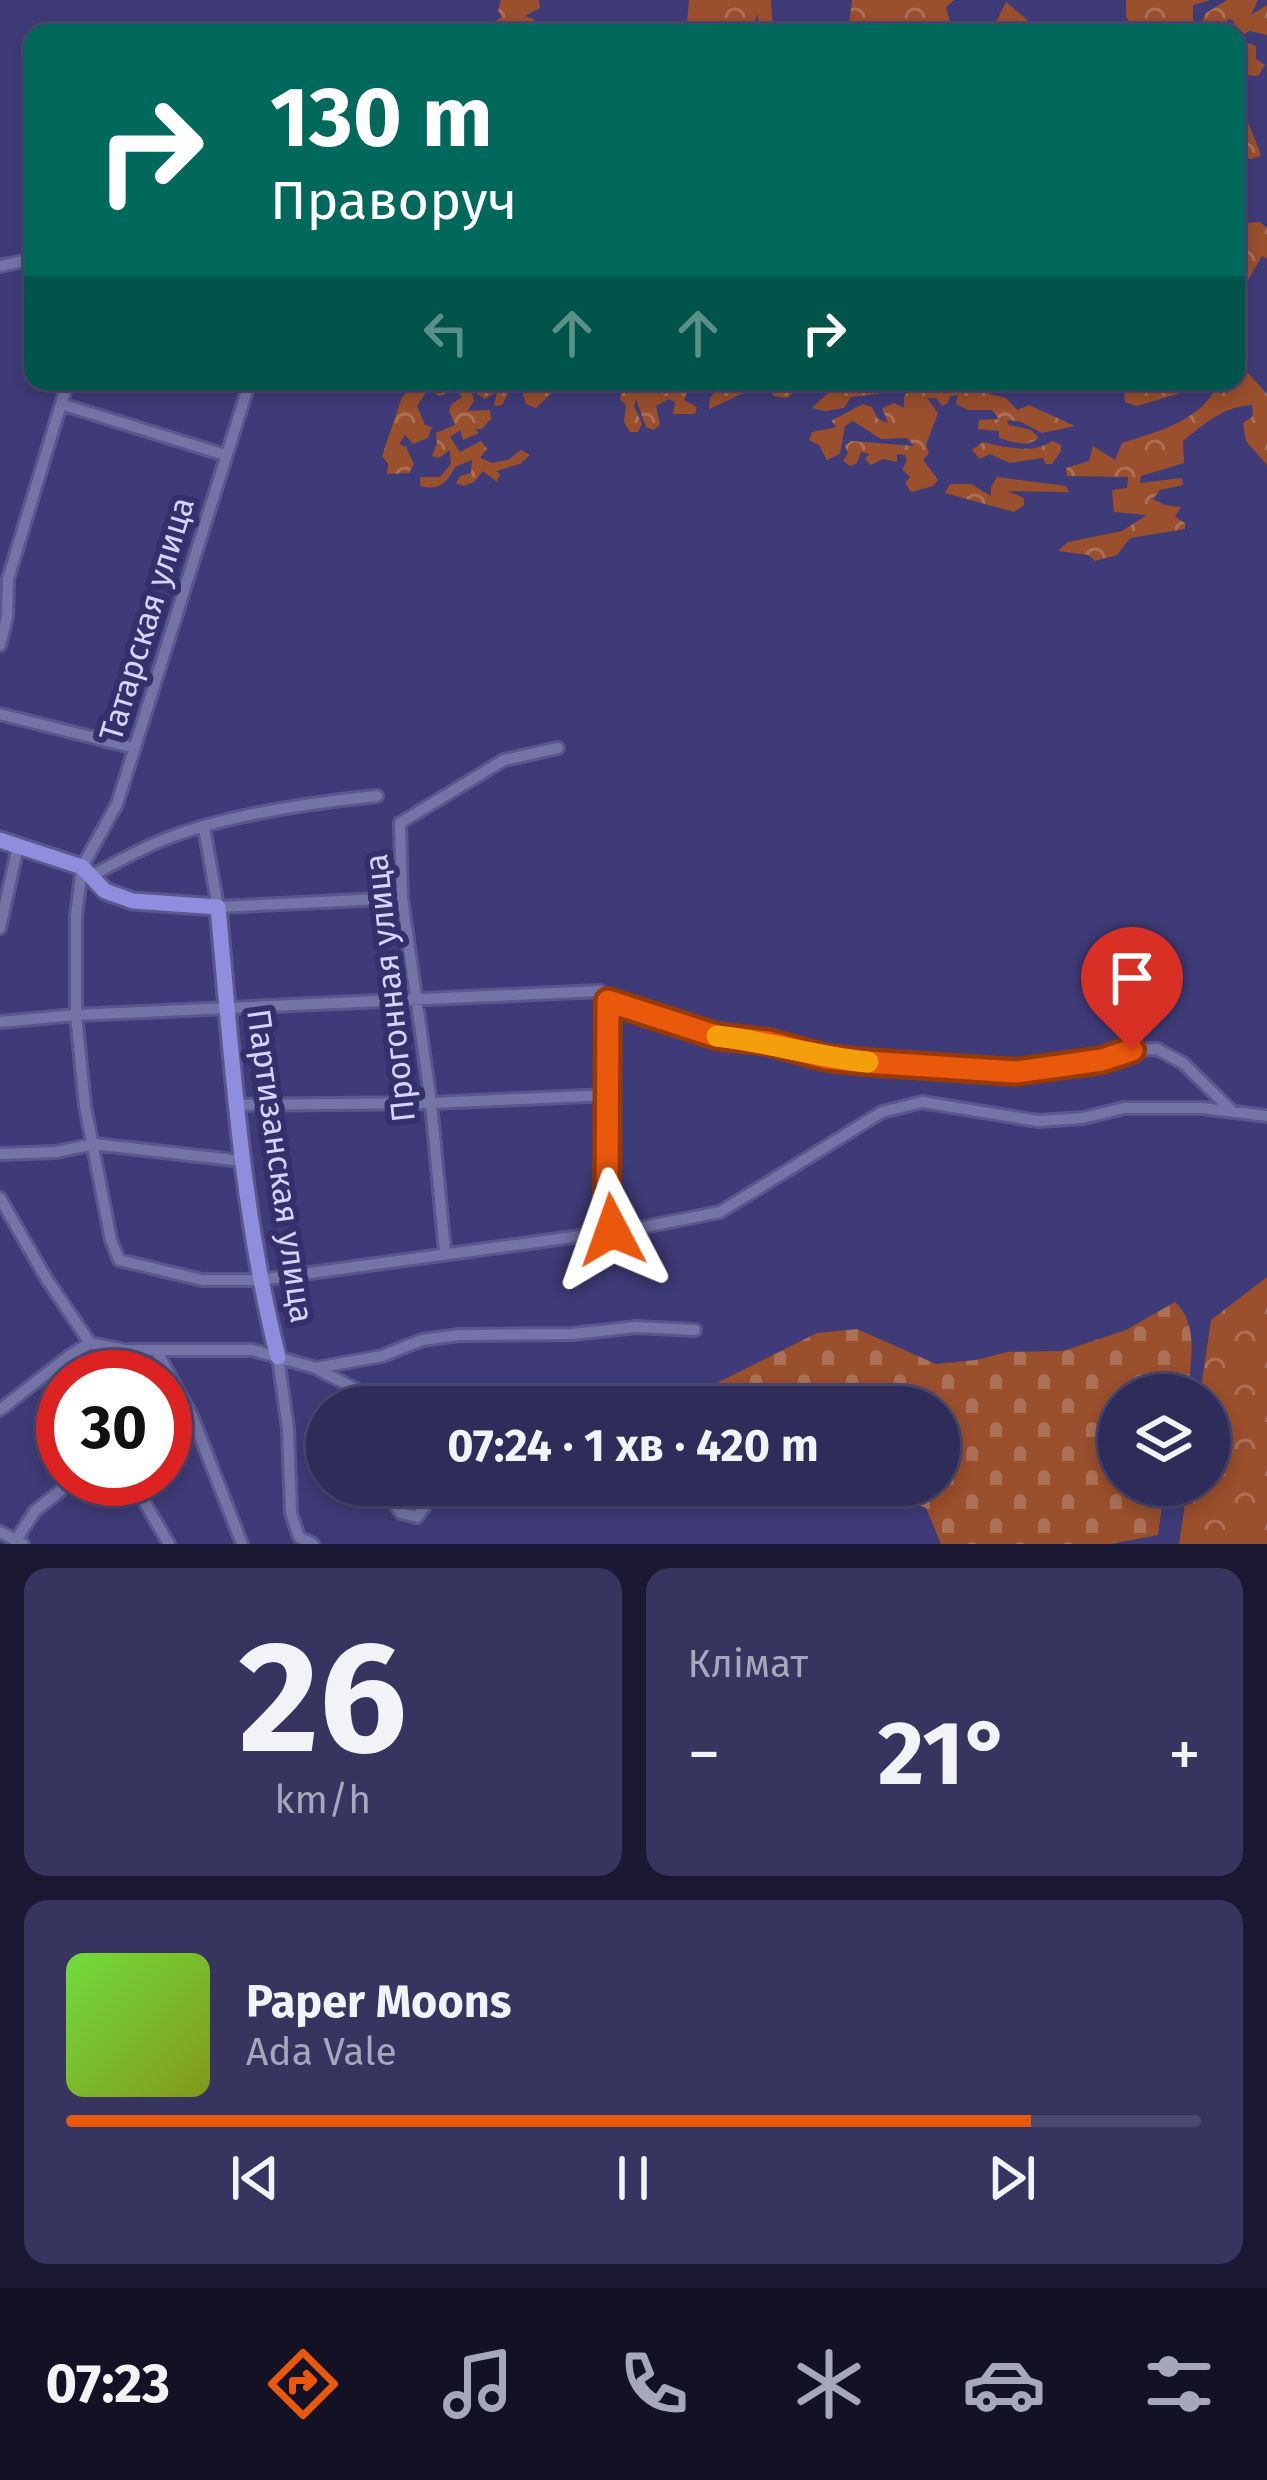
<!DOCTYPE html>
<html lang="uk">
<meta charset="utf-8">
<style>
:root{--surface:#2f2c5a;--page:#373460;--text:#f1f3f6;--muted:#a7a7bb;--line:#4a4870;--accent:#ea580c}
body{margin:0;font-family:"Fira Sans",sans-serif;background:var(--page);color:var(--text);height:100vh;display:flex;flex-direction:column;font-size:45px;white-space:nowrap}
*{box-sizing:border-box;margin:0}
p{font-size:39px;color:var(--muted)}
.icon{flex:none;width:66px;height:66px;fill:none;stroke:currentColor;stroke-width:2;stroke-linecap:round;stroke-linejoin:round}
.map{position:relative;height:1544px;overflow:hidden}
.side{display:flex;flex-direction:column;gap:24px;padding:24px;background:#1a1832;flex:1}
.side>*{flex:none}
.guide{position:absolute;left:24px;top:24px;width:1221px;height:366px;border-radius:24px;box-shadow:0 6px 18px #0003,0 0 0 3px var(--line);background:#00695c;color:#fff;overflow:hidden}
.fabs{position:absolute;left:1098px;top:1374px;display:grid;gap:24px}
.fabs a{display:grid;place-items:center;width:132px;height:132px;border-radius:50%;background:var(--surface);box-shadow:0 6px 18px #0003,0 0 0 3px var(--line);font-size:60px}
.speed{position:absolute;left:36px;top:1350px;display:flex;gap:24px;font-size:60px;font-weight:700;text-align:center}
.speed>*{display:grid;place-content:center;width:156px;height:156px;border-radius:50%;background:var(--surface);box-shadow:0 6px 18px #0003,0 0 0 3px var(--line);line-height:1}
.speed .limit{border:18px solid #d22;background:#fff;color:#111}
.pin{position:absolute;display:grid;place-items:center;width:102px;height:102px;color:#fff;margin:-123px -51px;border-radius:50% 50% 50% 0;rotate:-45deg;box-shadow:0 0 12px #0007}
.pin .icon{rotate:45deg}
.me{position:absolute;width:132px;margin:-66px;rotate:356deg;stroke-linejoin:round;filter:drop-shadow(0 0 9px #0008)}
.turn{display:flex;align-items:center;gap:42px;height:252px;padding:0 48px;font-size:54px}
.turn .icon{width:156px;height:156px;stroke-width:2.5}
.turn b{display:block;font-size:84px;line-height:102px}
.lanes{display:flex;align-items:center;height:114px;padding:0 48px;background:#0003;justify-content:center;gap:60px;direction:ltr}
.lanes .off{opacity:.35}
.big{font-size:90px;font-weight:700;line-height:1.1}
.side .tile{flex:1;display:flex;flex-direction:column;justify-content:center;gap:18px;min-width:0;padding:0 42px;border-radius:24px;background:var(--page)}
.side .dial{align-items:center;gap:0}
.dial b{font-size:156px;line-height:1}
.song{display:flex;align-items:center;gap:36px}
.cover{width:144px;height:144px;border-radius:18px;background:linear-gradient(135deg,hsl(100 70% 55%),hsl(70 70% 35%))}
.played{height:12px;border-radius:6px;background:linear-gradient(90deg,var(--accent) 85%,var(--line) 85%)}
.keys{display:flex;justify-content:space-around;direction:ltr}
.heat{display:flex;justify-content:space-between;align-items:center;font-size:66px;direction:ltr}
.side .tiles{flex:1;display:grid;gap:24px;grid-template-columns:1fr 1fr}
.tile:last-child{grid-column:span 2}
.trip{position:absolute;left:306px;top:1386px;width:654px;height:120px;border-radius:60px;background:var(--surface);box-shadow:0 6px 18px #0003,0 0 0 3px var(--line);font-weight:700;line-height:120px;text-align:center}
.tab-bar{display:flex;height:192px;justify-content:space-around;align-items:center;background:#131224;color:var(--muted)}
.tab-bar .icon{width:84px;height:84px}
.tab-bar .active{color:var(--accent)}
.tab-bar b{font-size:54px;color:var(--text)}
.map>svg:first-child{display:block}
</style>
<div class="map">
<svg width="1267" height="1544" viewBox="0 0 1267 1544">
<defs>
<pattern id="forest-crowns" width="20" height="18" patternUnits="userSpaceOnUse" patternTransform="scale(3)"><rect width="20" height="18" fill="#9a4f2d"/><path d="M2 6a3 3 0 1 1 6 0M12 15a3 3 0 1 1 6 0" fill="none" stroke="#ac7057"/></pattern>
<pattern id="cemetery-stones" width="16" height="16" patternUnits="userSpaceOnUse" patternTransform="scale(3)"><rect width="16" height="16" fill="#9a4f2d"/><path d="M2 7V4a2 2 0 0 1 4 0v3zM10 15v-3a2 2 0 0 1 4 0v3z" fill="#ac7057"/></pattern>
</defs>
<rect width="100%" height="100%" fill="#3f3b78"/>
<path fill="url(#forest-crowns)" d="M 501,0 L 539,0 L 540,8 L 525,16 L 534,19 L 539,33 L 499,33 L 495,21 L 502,17 L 498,11 Z
M 689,0 L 771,0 L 773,33 L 760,33 L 757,13 L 752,33 L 686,33 Z
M 852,0 L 954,0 L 946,7 L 953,33 L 848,33 Z
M 1126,0 L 1210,0 L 1193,5 L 1193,22 L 1189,31 L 1139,33 L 1126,17 Z
M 1227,0 L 1258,0 L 1251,15 L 1267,5 L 1267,35 L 1250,31 L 1240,36 L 1232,31 L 1234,22 L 1229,18 L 1224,25 L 1216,24 L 1216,33 L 1197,33 L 1206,13 Z
M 1006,2 L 1032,24 L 1035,33 L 975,33 L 975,29 L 996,22 Z
M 1236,42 L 1237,46 L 1246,42 L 1256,46 L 1256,59 L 1265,65 L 1258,76 L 1244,75 L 1242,67 L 1236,78 Z
M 1236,105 L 1248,122 L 1261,155 L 1253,159 L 1239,158 Z
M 1236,197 L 1247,206 L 1245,223 L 1260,222 L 1267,228 L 1267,259 L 1262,256 L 1236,301 Z
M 1236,367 L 1248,373 L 1267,394 L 1267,465 L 1246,441 L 1243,423 L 1253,416 L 1252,405 C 1224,406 1204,424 1183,441 L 1184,463 L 1141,476 L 1140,483 L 1182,478 L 1183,485 L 1160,490 L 1153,499 L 1165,505 L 1181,507 L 1175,517 L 1185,523 L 1185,529 L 1130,538 L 1117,555 L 1095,561 L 1088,555 L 1058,551 L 1068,542 L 1122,531 L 1147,515 L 1114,512 L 1112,490 L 1127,488 L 1128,477 L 1067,476 L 1066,468 L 1089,461 L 1093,446 L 1115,460 L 1122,443 C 1156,432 1194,423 1214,392 L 1184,392 L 1137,406 L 1125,402 L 1124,392 L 1159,381 L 1236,381 Z
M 419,381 L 469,381 L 474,401 L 467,411 L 490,410 L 491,419 L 482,429 L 475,429 L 479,433 L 463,440 L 460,430 L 450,437 L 460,452 L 481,441 L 487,449 L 480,458 L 492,463 L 508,460 L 521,450 L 530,455 L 520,464 L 496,471 L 500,474 L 497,482 L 483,471 L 474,482 L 463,486 L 456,483 L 460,476 L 471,473 L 472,460 L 455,467 C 447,483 439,491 420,486 L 420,477 L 440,477 L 451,464 L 450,450 L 439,458 L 432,456 L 437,443 L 436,433 L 455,425 L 449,411 L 452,404 L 462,397 L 456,390 L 439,396 L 428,389 L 417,406 L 425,425 L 432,427 L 428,438 L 413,444 L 405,435 L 399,444 L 406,447 L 414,464 L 409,473 L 387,474 L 388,464 L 382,456 L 402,397 Z
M 478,381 L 514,381 L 514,382 L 502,405 L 494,406 L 497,392 L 485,399 L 476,393 Z
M 519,381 L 555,381 L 555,390 L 536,408 L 526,404 Z
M 617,381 L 655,381 L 658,394 L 673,387 L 689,390 L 684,400 L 697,407 L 695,414 L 673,414 L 675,402 L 669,399 L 656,406 L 660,425 L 653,430 L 646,427 L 636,399 L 634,406 L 642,424 L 638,432 L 630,432 L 624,422 L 626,405 L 620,399 L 622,387 Z
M 725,381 L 770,381 L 709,409 L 710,398 Z
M 782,381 L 841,381 L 834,390 L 827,384 L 815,392 L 797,389 L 787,398 L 774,396 L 770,390 Z
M 856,381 L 994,381 L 978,391 L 1006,398 L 1017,410 L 1029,405 L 1075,426 L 1042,433 L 1021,422 L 1007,420 L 1009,425 L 1031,430 L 1039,438 C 1026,448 1013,442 999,438 L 999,431 L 978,429 L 979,420 L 999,419 L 992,410 L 968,410 L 956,404 L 958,395 L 950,396 L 948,403 L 942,406 L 936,398 L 927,398 L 938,413 L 926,445 L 929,453 L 923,460 L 938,480 L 933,486 L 911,492 L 905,483 L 910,477 L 902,469 L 907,461 L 905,455 L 897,454 L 897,462 L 883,459 L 871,465 L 865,459 L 869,454 L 861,452 L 857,463 L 850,466 L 843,461 L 848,453 L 845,446 L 851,441 L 914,446 L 907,438 L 881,439 L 853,421 L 845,426 L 840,454 L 827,460 L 819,445 L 809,440 L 812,432 L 837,427 L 831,421 L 863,404 L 872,407 L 878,419 L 888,423 L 882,408 L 894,403 L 904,408 L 904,397 L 910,388 L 894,390 L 886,385 L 878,394 L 851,397 L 844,408 L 826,411 L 812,408 L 828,393 L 838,393 L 847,385 L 854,387 Z
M 1052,441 L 1061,445 L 1061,451 L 1052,464 L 1046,464 L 1043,458 L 1010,463 L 990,454 L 980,459 L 972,450 L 983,442 C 1005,447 1032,455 1052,441 Z
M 997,477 L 1066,486 L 1069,492 L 1008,491 L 1024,498 L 1024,505 L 1014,512 L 945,493 L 950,484 L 971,484 L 991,496 L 991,487 Z
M 1267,1277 L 1267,1544 L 1179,1544 L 1188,1485 L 1209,1485 L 1209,1395 L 1200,1395 L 1211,1320 Z"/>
<path fill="url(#cemetery-stones)" d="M 1175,1302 C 1200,1325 1190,1363 1188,1395 L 1119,1395 L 1119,1485 L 1165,1485 L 1158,1535 L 1110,1544 L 941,1544 L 926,1508 C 867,1483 797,1498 735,1485 L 939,1485 L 939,1407 L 669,1407 L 817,1333 L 857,1329 L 936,1364 L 976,1360 L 1007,1352 L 1063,1351 L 1126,1330 Z"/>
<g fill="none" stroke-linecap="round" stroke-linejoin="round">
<g stroke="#5a578f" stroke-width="16">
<path id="street" d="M 0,266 L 33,259
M 250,381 L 117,804 L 82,867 L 76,916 L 76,1015 L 85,1106 L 111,1240 L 119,1260 L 202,1280 L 259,1280 L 639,1228 L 720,1212 L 882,1112 L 922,1102 L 1038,1121 L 1083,1118 L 1124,1108 L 1202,1108 L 1267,1116
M 61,404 L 225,455
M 0,645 L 7,617 L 8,579 L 68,381
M 0,714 L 135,748
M 204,828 L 218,907 L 402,898
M 91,876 C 113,864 135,852 158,842 C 218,816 310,803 377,796
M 0,928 L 18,846
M 608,1001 L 716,1036 L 768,1042 L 827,1058 L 866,1062 L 1017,1072 L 1102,1060 L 1132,1050 L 1157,1049 L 1183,1063 L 1231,1110
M 0,1022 L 76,1015 L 600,991 L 608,1001 L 607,1198 L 612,1230
M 236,1105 L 431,1103 L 609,1095
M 0,1154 L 56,1152 L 94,1144 L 242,1161
M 0,1198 L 46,1278 L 90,1343
M 445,1252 L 431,1103 L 402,898 L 400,823 L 504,760 L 558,748
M 90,1343 L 125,1350 L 252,1350 L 316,1368 L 382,1356 L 422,1340 L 459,1335 L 573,1334 L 636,1327 L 695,1330
M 157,1352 L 192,1416 L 242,1544
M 278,1357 L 288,1429 L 291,1513 L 299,1537 L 313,1544
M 319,1370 L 367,1395 L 431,1403 L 436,1407
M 79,1377 L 69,1356 L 90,1343
M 0,1410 L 69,1356
M 131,1479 L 169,1544
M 382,1485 L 401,1513 L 417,1517 L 440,1485
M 527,1485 L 556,1491 L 618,1489
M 0,1532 L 23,1544
M 16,1540 L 35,1511 L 75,1479"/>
</g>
<g stroke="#5a578f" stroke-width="21">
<path id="secondary" d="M 0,840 L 82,867 L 105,891 L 133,901 L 218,907 C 232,1058 241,1210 278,1357"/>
</g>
<use href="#street" stroke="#7474a7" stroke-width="10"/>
<use href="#secondary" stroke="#8f8ddd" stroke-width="15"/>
</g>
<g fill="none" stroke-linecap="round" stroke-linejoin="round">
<g stroke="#983908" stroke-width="30">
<path id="route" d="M 612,1230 L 607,1198 L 608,1001 L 716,1036 L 768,1042 L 827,1058 L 866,1062 L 1016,1072 L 1102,1060 L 1132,1050"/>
</g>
<use href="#route" stroke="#ea580c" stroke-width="21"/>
<path stroke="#f59e0b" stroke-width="21" d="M 717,1036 C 768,1042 817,1057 868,1062"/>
</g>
<g text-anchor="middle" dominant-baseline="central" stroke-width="12" stroke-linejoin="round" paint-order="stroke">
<g font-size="33" fill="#d3d4f9" stroke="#35306c">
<text transform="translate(147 619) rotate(-73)">Татарская улица</text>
<text transform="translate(390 988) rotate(-96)">Прогонная улица</text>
<text transform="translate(280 1166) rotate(82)">Партизанская улица</text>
</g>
</g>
</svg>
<div class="fabs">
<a><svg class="icon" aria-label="layers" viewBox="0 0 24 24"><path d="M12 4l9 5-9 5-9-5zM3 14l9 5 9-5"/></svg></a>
</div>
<div class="speed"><div class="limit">30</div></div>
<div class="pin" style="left:1132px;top:1050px;background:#d93025"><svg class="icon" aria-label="arrive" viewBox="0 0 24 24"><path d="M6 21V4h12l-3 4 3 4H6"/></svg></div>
<svg class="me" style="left:612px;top:1230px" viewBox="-20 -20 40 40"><path d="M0-17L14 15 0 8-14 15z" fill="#ea580c" stroke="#fff" stroke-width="4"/></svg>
<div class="trip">07:24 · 1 хв · 420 m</div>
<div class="guide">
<div class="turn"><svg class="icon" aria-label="right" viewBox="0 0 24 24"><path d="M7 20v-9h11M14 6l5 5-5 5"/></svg><div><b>130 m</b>Праворуч</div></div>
<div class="lanes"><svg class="icon off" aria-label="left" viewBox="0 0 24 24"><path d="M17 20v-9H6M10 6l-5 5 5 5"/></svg><svg class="icon off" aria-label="ahead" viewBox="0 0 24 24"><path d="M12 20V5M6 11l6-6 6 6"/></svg><svg class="icon off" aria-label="ahead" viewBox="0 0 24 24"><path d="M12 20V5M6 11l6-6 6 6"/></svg><svg class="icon" aria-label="right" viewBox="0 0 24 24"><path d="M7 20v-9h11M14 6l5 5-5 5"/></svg></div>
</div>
</div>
<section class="side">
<div class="tiles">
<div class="tile dial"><b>26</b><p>km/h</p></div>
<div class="tile"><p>Клімат</p>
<div class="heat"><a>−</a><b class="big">21°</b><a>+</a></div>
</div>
<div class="tile">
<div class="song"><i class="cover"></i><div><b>Paper Moons</b><p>Ada Vale</p></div></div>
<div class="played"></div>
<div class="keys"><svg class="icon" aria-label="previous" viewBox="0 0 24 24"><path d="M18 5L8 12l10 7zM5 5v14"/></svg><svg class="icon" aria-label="pause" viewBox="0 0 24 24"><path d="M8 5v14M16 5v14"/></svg><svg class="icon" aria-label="next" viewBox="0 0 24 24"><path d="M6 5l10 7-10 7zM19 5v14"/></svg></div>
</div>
</div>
</section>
<nav class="tab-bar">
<b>07:23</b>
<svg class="icon active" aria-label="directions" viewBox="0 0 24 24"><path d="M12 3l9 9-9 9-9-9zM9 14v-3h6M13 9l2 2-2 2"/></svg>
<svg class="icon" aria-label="music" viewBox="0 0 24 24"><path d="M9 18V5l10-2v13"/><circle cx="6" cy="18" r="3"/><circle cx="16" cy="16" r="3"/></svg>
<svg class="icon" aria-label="phone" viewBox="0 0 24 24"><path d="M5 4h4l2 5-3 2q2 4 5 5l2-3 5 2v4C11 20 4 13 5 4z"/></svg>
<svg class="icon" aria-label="climate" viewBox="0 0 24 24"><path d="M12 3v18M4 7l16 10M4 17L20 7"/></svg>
<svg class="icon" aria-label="car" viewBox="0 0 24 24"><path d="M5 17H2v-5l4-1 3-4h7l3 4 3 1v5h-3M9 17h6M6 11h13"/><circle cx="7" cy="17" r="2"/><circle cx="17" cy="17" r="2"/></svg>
<svg class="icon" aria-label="filters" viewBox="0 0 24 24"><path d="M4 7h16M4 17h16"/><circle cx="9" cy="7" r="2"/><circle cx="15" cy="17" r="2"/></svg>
</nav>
